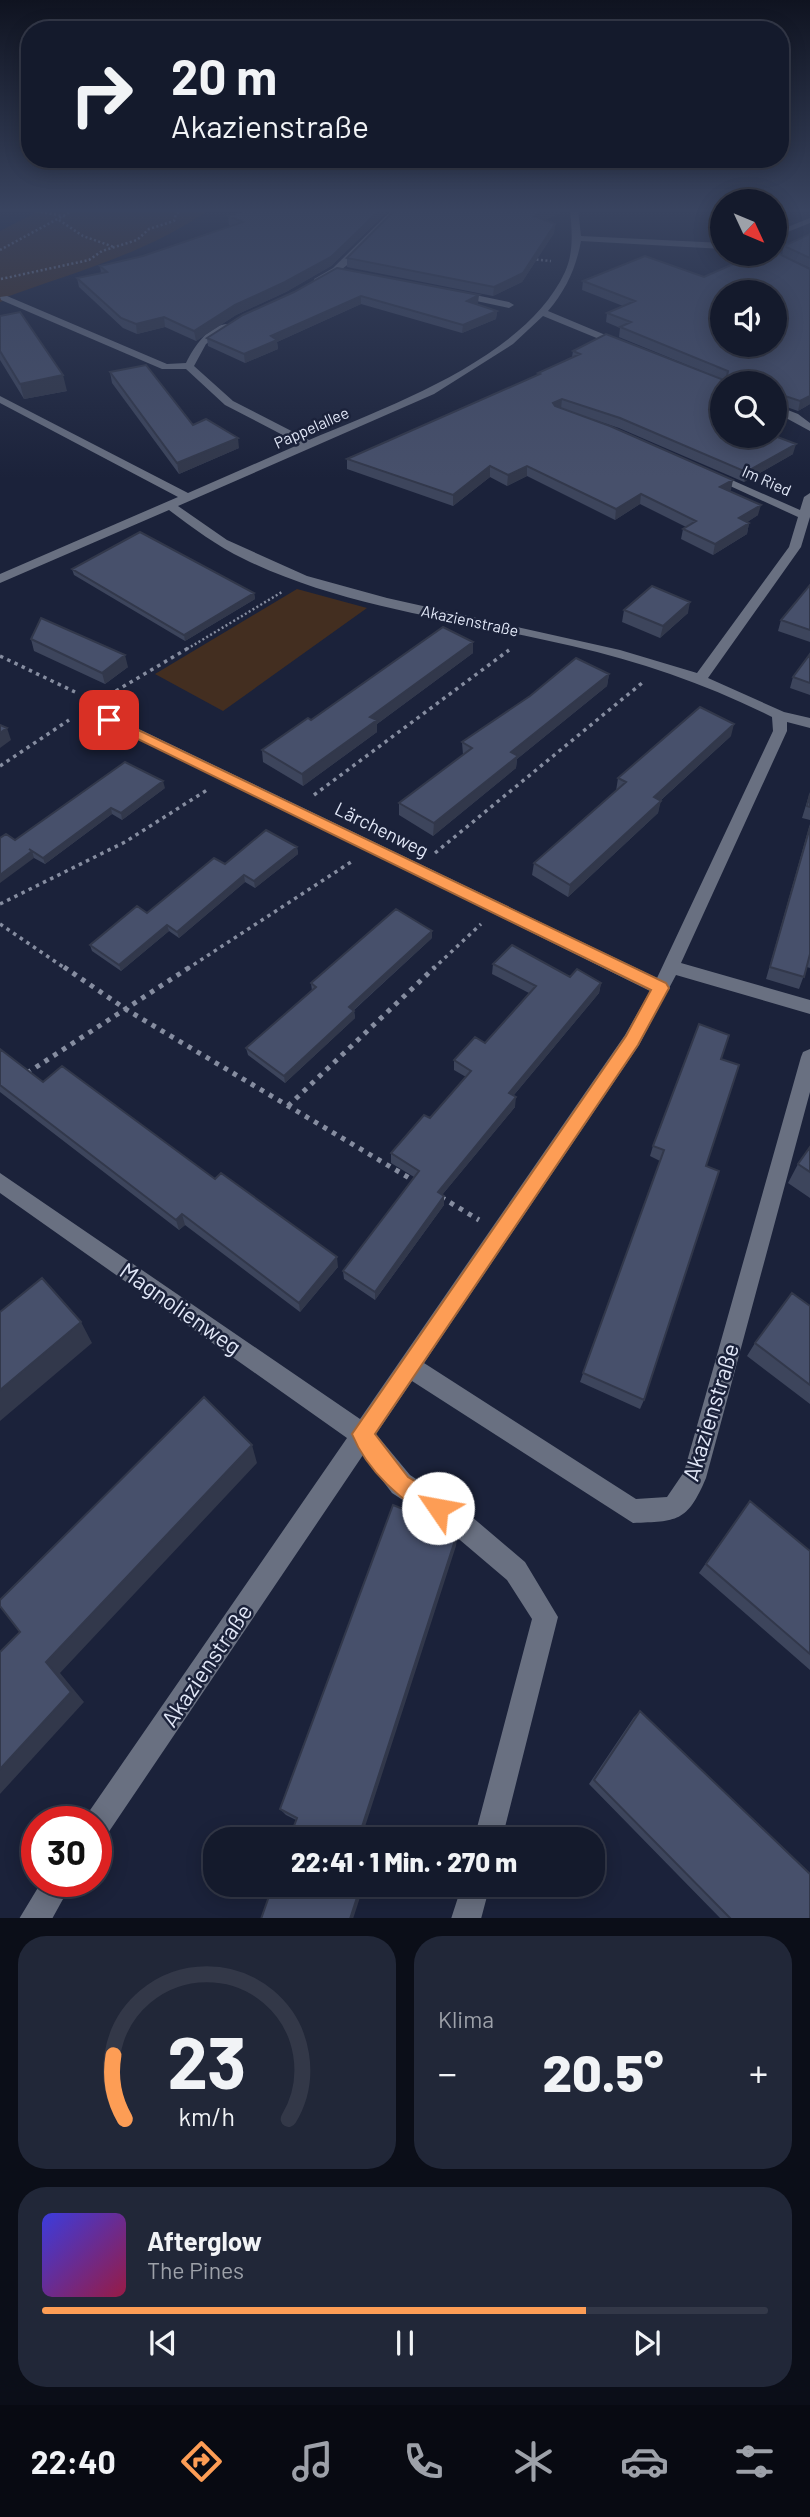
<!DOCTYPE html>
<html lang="de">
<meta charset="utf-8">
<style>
:root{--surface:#141a2c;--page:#212738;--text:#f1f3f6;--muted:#9da1a9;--line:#333848;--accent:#fd9d55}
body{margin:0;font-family:Barlow,sans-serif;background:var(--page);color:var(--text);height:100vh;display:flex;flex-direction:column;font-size:26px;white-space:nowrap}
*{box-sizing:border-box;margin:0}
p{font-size:23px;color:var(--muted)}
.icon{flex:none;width:38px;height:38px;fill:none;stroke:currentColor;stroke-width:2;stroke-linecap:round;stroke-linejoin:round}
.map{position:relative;height:1918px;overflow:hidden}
.panel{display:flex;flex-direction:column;gap:18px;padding:18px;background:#0b0e18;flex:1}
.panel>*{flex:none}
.hud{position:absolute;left:21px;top:21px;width:768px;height:147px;border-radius:28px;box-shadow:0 4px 18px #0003,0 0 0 2px var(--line);background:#141a2c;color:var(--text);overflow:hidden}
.needle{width:46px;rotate:134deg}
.fabs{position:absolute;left:710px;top:189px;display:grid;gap:14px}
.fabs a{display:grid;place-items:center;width:77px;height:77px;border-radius:50%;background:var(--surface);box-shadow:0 4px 18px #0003,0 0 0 2px var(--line);font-size:35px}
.speed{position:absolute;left:21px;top:1806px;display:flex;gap:14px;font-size:35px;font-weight:700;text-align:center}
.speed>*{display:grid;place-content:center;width:91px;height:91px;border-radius:50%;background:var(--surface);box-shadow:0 4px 18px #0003,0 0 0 2px var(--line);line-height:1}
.speed .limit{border:10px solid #d22;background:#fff;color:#111}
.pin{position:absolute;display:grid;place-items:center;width:60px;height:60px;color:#fff;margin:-30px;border-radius:14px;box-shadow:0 4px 10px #0006}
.me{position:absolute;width:77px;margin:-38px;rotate:303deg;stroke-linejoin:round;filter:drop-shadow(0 0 5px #0008)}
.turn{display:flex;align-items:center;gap:24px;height:147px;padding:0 35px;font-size:32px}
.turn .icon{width:91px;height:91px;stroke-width:2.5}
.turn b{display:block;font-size:49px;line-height:60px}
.big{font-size:52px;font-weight:800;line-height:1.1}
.panel .widget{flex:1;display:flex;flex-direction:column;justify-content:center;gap:10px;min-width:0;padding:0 24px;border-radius:28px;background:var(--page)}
.panel .dial{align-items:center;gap:0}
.dial svg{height:182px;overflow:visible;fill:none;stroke:var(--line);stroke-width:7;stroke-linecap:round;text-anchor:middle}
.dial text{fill:var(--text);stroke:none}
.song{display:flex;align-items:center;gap:21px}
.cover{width:84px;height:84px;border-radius:10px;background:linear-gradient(135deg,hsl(240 70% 55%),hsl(340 70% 35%))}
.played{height:7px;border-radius:4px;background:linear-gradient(90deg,var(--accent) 75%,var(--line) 75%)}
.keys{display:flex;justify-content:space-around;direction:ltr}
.heat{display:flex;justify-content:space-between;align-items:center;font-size:38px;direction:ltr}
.panel .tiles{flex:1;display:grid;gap:18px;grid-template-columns:1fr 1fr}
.widget:last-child{grid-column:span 2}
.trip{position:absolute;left:203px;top:1827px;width:402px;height:70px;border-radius:28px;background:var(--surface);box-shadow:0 4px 18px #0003,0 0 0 2px var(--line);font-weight:800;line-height:70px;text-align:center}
.tabs{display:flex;height:112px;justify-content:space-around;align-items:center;background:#080a12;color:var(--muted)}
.tabs .icon{width:49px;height:49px}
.tabs .current{color:var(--accent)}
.tabs b{font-size:32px;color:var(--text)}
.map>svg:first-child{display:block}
</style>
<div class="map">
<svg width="810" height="1919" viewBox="0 0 810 1919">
<rect width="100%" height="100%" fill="#1b223a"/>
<path fill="#432e20" d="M 5,209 L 210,209 C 149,253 71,273 1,299 L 3,301 L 0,302 L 0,231 L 35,213 Z
M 297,589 L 367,608 L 223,711 L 155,674 Z"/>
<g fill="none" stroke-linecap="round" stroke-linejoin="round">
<path stroke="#868da0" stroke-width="2.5" stroke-dasharray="2 2.5" stroke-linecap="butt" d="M 23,209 L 65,216
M 59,220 L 83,236 L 114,247
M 0,250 L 76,209
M 532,259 L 551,261
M 1,279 L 89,260 L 102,251 L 137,240 L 149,229 L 174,221 L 176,214 L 184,209
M 187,649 L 282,592"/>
<path stroke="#868da0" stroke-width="3.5" stroke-dasharray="3.5 4.5" stroke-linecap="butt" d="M 0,656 L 75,692
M 109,695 L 190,647
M 0,766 L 69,720
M 314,795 L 509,650
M 435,853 L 642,683
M 0,904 L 125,842 L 207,790
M 0,924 L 66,969
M 187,969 L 351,862
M 433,969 L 481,924"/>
<path stroke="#868da0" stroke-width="5" stroke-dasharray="4.5 6" stroke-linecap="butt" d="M 64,967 L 127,1010 L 416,1182
M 27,1073 L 190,967
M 288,1106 L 435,967
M 441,1197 L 479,1220"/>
<path fill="#697081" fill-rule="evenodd" d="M 393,209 L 402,209 C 386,227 336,284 314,283 L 314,279 L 333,268 Z
M 570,209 L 578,209 L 581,236 L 723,243 L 723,249 L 581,241 C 576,268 566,290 548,311 L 627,344 L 627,348 L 621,348 L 543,316 L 513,344 L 434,394 L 178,506 L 227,540 L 307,576 L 387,598 L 620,650 L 697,673 L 789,547 L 798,517 L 706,475 L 716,473 L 800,510 L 804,497 L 810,493 L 810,517 L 801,547 L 708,678 L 784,712 L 810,718 L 810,728 L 787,722 L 787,731 L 681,963 L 810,1000 L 810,1014 L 676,975 L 639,1045 L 424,1363 L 636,1499 L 667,1497 L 684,1472 L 801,1057 L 803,1052 L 810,1049 L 810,1092 L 706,1478 C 687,1523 677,1521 633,1523 L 412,1381 L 376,1434 L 410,1475 L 465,1511 L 525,1562 L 558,1617 L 502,1839 L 474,1839 L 532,1619 L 507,1580 L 447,1529 L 392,1493 L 363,1455 L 106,1836 L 96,1840 L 96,1822 L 84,1822 L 86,1816 L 347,1438 L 0,1193 L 0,1173 L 360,1419 L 625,1035 L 650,991 L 79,709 L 86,704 L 91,706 L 657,978 L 773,731 L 772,717 C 708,685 642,662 572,646 C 464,620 346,609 244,559 C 217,546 193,528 169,510 L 0,583 L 0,574 L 178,497 L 0,403 L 0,396 L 188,493 L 300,444 L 225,405 L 186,369 L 162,369 L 1,300 L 0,297 L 7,296 L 167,364 L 186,363 C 194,347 209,323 230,324 L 230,328 L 206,344 L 194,366 L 233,401 L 309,440 C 391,405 525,358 565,272 C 574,252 572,231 570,209 Z
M 810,218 L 810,223 L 775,237 L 775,232 Z
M 456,291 L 509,302 L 514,305 L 509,308 L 453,296 L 453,292 Z
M 775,405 L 798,414 L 810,423 L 810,431 L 775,412 Z
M 42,1881 L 73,1881 L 52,1919 L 19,1919 Z
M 462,1885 L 490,1885 L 481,1919 L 451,1919 Z"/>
</g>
<path fill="#3d455c" d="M 250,209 L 390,209 L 331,266 L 286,292 L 236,315 L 196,341 L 165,327 L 137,334 L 123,328 L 79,287 L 77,278 L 101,273 L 100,266 L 143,256 L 231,226 L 229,225 L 228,216 Z
M 396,209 L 568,209 L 545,220 L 555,224 L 554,233 L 522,282 L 493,296 L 347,267 L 347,258 Z
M 810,234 L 810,268 L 782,255 L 784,246 Z
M 810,269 L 810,404 L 798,411 L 778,404 L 785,409 L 783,419 L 775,423 L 775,383 L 723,436 L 793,454 L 744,482 L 619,428 L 561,409 L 731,490 L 729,491 L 758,515 L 747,522 L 749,523 L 747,534 L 713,555 L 681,539 L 683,529 L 686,527 L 640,504 L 615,520 L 527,476 L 507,486 L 490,477 L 453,506 L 347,469 L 347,459 L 538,375 L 538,373 L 572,357 L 573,351 L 726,381 L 619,337 L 620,328 L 606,322 L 607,313 L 623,306 L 582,290 L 583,281 L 704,277 Z
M 294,292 L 478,303 L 477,304 L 497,311 L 496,319 L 462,333 L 361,304 L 277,342 L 278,349 L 245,363 L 208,346 L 207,338 Z
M 0,316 L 67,391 L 24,399 L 0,360 Z
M 110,372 L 193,425 L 239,448 L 179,474 L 112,383 Z
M 72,569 L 254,593 L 255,599 L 185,641 L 74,575 Z
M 810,585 L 810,642 L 778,631 L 781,620 Z
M 624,610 L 688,613 L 660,638 L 622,622 Z
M 31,639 L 128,667 L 105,684 L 34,651 Z
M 473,642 L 473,653 L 377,724 L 377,732 L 303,786 L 263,762 L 262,750 L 311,720 Z
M 810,654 L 810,695 L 790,688 L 793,677 Z
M 609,674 L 607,686 L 517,759 L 516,768 L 433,836 L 399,815 L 399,803 L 463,755 L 462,742 Z
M 731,736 L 660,801 L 658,813 L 568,897 L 532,875 L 534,863 L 616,791 L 618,778 Z
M 165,788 L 122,820 L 112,814 L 45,864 L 34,858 L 15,840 Z
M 810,792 L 810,820 L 802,818 Z
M 810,824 L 810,968 L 807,967 L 799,989 L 766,979 Z
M 297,847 L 298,854 L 255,888 L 245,882 L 179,938 L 169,931 L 121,971 L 92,951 L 90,945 L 147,913 L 225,864 Z
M 432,938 L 353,1011 L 354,1011 L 355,1018 L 285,1083 L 248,1055 L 246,1048 L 312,991 L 311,983 Z
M 493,964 L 601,983 L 599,993 L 514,1095 L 515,1107 L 442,1195 L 444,1196 L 444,1205 L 375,1300 L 344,1279 L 343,1271 L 414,1177 L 391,1163 L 391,1153 L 430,1118 L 466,1077 L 454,1070 L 454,1060 L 485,1043 L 529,993 L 492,974 Z
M 0,1049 L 43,1082 L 215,1179 L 338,1267 L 300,1312 L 185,1225 L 179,1230 L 0,1092 Z
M 721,1059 L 706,1166 L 644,1400 L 640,1409 L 580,1382 L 660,1161 L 650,1156 L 653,1146 Z
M 810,1147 L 810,1198 L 788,1183 L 798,1164 Z
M 810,1306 L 810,1404 L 747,1356 L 755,1343 Z
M 750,1501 L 810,1551 L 810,1670 L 699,1573 Z
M 456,1546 L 296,1820 L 286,1815 L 280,1809 Z
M 640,1711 L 810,1919 L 721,1919 L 589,1784 L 634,1717 Z"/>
<path fill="#32384b" d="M 381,209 L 390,209 L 331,266 L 286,292 L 236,315 L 196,341 L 194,331 Z
M 550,209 L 568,209 L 533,225 L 534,216 Z
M 555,224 L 554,233 L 522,282 L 493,296 L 494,287 Z
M 479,295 L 478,303 L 467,309 L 467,301 Z
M 361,296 L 361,304 L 277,342 L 278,349 L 245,363 L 244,354 L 271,336 Z
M 497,311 L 496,319 L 462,333 L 463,325 Z
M 164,317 L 165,327 L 137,334 L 136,324 Z
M 63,375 L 67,391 L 24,399 L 20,384 Z
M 810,396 L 810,404 L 798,411 L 800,401 Z
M 562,399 L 561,409 L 552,413 L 553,403 Z
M 785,409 L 783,419 L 775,423 L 775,415 Z
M 238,438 L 239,448 L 179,474 L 177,463 Z
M 796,444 L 793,454 L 744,482 L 746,472 Z
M 490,466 L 490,477 L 453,506 L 453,495 Z
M 527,466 L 527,476 L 507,486 L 508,475 Z
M 733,480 L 731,490 L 718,497 L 720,487 Z
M 641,494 L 640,504 L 615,520 L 616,509 Z
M 761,505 L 758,515 L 737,529 L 739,518 Z
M 749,523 L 747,534 L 713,555 L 715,544 Z
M 254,593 L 255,599 L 185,641 L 184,635 Z
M 690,602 L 688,613 L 660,638 L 663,626 Z
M 473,642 L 473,653 L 377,724 L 377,732 L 303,786 L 302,774 L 370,717 Z
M 125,655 L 128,667 L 105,684 L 102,673 Z
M 609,674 L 607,686 L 517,759 L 516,768 L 433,836 L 434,823 L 511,752 Z
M 734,724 L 731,736 L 651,809 L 654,797 Z
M 7,728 L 11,740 L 0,748 L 0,733 Z
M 163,781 L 165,788 L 122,820 L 121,813 Z
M 661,801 L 658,813 L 568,897 L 570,885 Z
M 111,808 L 112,814 L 45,864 L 43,858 Z
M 297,847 L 298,854 L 255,888 L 254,881 Z
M 32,851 L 34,858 L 0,883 L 0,875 Z
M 244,875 L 245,882 L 179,938 L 177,932 Z
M 167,925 L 169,931 L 121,971 L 119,965 Z
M 432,931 L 432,938 L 349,1014 L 349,1007 Z
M 601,983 L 599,993 L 508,1102 L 509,1093 Z
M 354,1011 L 355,1018 L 285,1083 L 284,1076 Z
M 516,1097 L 515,1107 L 437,1201 L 438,1192 Z
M 444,1196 L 444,1205 L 375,1300 L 375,1292 Z
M 182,1214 L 185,1225 L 179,1230 L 176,1220 Z
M 337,1257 L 338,1267 L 300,1312 L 299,1303 Z
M 81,1322 L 92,1343 L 0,1421 L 0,1390 Z
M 252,1445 L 257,1463 L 60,1673 L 84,1702 L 0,1794 L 0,1769 L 46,1662 Z
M 458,1531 L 456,1546 L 361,1839 L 358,1839 Z
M 361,1885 L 364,1885 L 353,1919 L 350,1919 Z"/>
<path fill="#47506b" stroke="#32384b" stroke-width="2" fill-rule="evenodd" d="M 250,209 L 381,209 L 331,257 L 285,282 L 235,305 L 194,331 L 164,317 L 136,324 L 121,318 L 77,278 L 107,272 L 100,266 L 143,256 L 243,222 L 228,216 Z
M 396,209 L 550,209 L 534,216 L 555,224 L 523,273 L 494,287 L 347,258 Z
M 810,234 L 810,258 L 784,246 Z
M 775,252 L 810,269 L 810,396 L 800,401 L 776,393 L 775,398 L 775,383 L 723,383 L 723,436 L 775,436 L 796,444 L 746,472 L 620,418 L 562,399 L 553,403 L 555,406 L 610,426 L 733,480 L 720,487 L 761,505 L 739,518 L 749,523 L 715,544 L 683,529 L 696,521 L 641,494 L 616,509 L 527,466 L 508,475 L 490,466 L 453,495 L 347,459 L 540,374 L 538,373 L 580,354 L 573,351 L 606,334 L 726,381 L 728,371 L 620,327 L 631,322 L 607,313 L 635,301 L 583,281 L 645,256 L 704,277 L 756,254 L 775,254 ZM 723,292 L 775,292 L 775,345 L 723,345 Z
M 337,268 L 479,295 L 467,301 L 497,311 L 463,325 L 361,296 L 271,336 L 277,340 L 244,354 L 207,338 L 243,315 L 294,292 Z
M 20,312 L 63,375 L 20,384 L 0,351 L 0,316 Z
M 146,365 L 193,425 L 206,419 L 238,438 L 177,463 L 110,372 Z
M 775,402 L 785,409 L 775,415 Z
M 140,532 L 254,593 L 184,635 L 72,569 Z
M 810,585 L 810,630 L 781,620 Z
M 652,586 L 690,602 L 663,626 L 624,610 Z
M 41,618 L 125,655 L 102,673 L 31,639 Z
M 443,627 L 473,642 L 370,717 L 377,720 L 302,774 L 262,750 L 308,718 L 311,720 Z
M 810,654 L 810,683 L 793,677 Z
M 576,658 L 609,674 L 511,752 L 518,756 L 434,823 L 399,803 L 472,748 L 462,742 L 530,696 Z
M 700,707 L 734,724 L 654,797 L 661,801 L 570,885 L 534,863 L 626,782 L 618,778 Z
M 0,725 L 7,728 L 0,733 Z
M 125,762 L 163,781 L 121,813 L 111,808 L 43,858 L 29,849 L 32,851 L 0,875 L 0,838 L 6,834 L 15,840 Z
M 810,794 L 810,807 L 807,806 Z
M 810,827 L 810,954 L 804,977 L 770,967 Z
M 266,830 L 297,847 L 254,881 L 244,875 L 177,932 L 167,925 L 119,965 L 90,945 L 137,906 L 147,913 L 214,858 L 225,864 Z
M 396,909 L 432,931 L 349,1007 L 354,1011 L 284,1076 L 246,1048 L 316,987 L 311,983 Z
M 512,945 L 570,977 L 577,969 L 601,983 L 509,1093 L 516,1097 L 438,1192 L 444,1196 L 375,1292 L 343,1271 L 419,1171 L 391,1153 L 424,1115 L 430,1118 L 471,1071 L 454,1060 L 475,1037 L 485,1043 L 536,986 L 493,964 Z
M 699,1024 L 729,1035 L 721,1059 L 739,1065 L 706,1166 L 719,1171 L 644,1400 L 583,1373 L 664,1150 L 653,1146 Z
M 0,1049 L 43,1082 L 62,1066 L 215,1179 L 221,1173 L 337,1257 L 299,1303 L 182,1214 L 176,1220 L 0,1085 Z
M 810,1147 L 810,1172 L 798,1164 Z
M 42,1278 L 81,1322 L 0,1390 L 0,1312 Z
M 792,1293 L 810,1306 L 810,1385 L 755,1343 Z
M 204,1397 L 252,1445 L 46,1662 L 71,1692 L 0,1769 L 0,1652 L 20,1632 L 0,1606 L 0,1600 Z
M 750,1501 L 810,1551 L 810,1654 L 706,1564 Z
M 393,1505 L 458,1531 L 358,1839 L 289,1839 L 297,1818 L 280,1809 Z
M 640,1711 L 810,1874 L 810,1919 L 731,1919 L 594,1780 Z
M 273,1885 L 361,1885 L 350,1919 L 261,1919 Z"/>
<linearGradient id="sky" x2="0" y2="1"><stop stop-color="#0f1320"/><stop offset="0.44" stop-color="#394460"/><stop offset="1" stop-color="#394460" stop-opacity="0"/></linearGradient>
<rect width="810" height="478" fill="url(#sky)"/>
<path fill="#fd9d55" stroke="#a46637" stroke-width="2" d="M 109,716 L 666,983 L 669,988 L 638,1045 L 375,1434 L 408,1477 L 446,1500 L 449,1508 L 446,1516 L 438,1519 C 403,1505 366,1469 352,1434 L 626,1036 L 651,990 L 105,723 L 103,720 Z"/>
<g text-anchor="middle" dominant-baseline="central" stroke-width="5" stroke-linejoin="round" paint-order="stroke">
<g font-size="16" fill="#e1e7f7" stroke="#1b223a">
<text transform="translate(311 427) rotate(-24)">Pappelallee</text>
<text transform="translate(767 480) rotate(24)">Im Ried</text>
<text transform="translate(470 620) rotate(12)">Akazienstraße</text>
</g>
<g font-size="19" fill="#e1e7f7" stroke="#1b223a">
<text transform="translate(382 829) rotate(26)">Lärchenweg</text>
</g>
<g font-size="23" fill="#e1e7f7" stroke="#1b223a">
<text transform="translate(181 1308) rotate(35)">Magnolienweg</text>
<text transform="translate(710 1412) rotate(-73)">Akazienstraße</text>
<text transform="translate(206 1665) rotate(-56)">Akazienstraße</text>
</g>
</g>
</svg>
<div class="fabs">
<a><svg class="needle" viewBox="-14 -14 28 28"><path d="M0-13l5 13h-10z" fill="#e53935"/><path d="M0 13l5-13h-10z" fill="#9da1a9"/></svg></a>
<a><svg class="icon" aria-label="sound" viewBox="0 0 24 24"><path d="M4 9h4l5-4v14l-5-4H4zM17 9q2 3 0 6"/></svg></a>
<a><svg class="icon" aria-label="search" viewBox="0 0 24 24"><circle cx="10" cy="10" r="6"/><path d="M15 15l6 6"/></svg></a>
</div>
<div class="speed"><div class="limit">30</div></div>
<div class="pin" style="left:109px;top:720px;background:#d93025"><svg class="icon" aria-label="arrive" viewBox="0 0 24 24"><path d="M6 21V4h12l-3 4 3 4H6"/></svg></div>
<svg class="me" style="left:438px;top:1508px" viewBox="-20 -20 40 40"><circle r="19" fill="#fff"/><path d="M0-13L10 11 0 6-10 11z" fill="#fd9d55"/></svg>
<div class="trip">22:41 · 1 Min. · 270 m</div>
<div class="hud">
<div class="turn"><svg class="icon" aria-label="right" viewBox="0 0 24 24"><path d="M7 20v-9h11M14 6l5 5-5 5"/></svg><div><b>20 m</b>Akazienstraße</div></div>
</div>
</div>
<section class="panel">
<div class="tiles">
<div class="widget dial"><svg viewBox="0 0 100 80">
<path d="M14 69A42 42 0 1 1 86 69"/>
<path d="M14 69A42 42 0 0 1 9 41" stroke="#fd9d55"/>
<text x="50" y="56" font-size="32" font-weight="700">23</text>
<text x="50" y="72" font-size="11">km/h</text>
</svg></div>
<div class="widget"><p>Klima</p>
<div class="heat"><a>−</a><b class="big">20.5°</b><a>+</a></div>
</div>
<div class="widget">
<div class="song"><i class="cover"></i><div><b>Afterglow</b><p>The Pines</p></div></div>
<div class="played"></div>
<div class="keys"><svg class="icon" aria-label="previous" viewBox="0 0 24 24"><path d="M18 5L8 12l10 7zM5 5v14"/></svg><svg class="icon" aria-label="pause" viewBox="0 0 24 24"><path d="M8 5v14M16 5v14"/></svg><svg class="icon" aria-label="next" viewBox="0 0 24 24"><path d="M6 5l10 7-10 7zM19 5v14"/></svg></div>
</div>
</div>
</section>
<nav class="tabs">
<b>22:40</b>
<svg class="icon current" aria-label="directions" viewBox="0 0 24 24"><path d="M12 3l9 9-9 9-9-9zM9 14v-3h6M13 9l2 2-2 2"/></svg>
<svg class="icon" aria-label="music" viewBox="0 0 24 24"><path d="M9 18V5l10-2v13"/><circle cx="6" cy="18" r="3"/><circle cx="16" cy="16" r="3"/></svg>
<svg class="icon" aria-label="phone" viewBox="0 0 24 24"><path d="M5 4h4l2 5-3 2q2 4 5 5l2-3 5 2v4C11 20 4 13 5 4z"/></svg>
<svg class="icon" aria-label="climate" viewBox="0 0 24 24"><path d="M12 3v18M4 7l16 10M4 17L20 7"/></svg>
<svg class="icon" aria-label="car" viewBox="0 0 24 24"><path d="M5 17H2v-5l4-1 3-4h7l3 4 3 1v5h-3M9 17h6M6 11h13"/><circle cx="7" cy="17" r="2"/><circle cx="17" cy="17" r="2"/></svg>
<svg class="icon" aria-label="filters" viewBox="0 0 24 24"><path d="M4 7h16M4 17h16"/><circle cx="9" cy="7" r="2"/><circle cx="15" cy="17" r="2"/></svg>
</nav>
